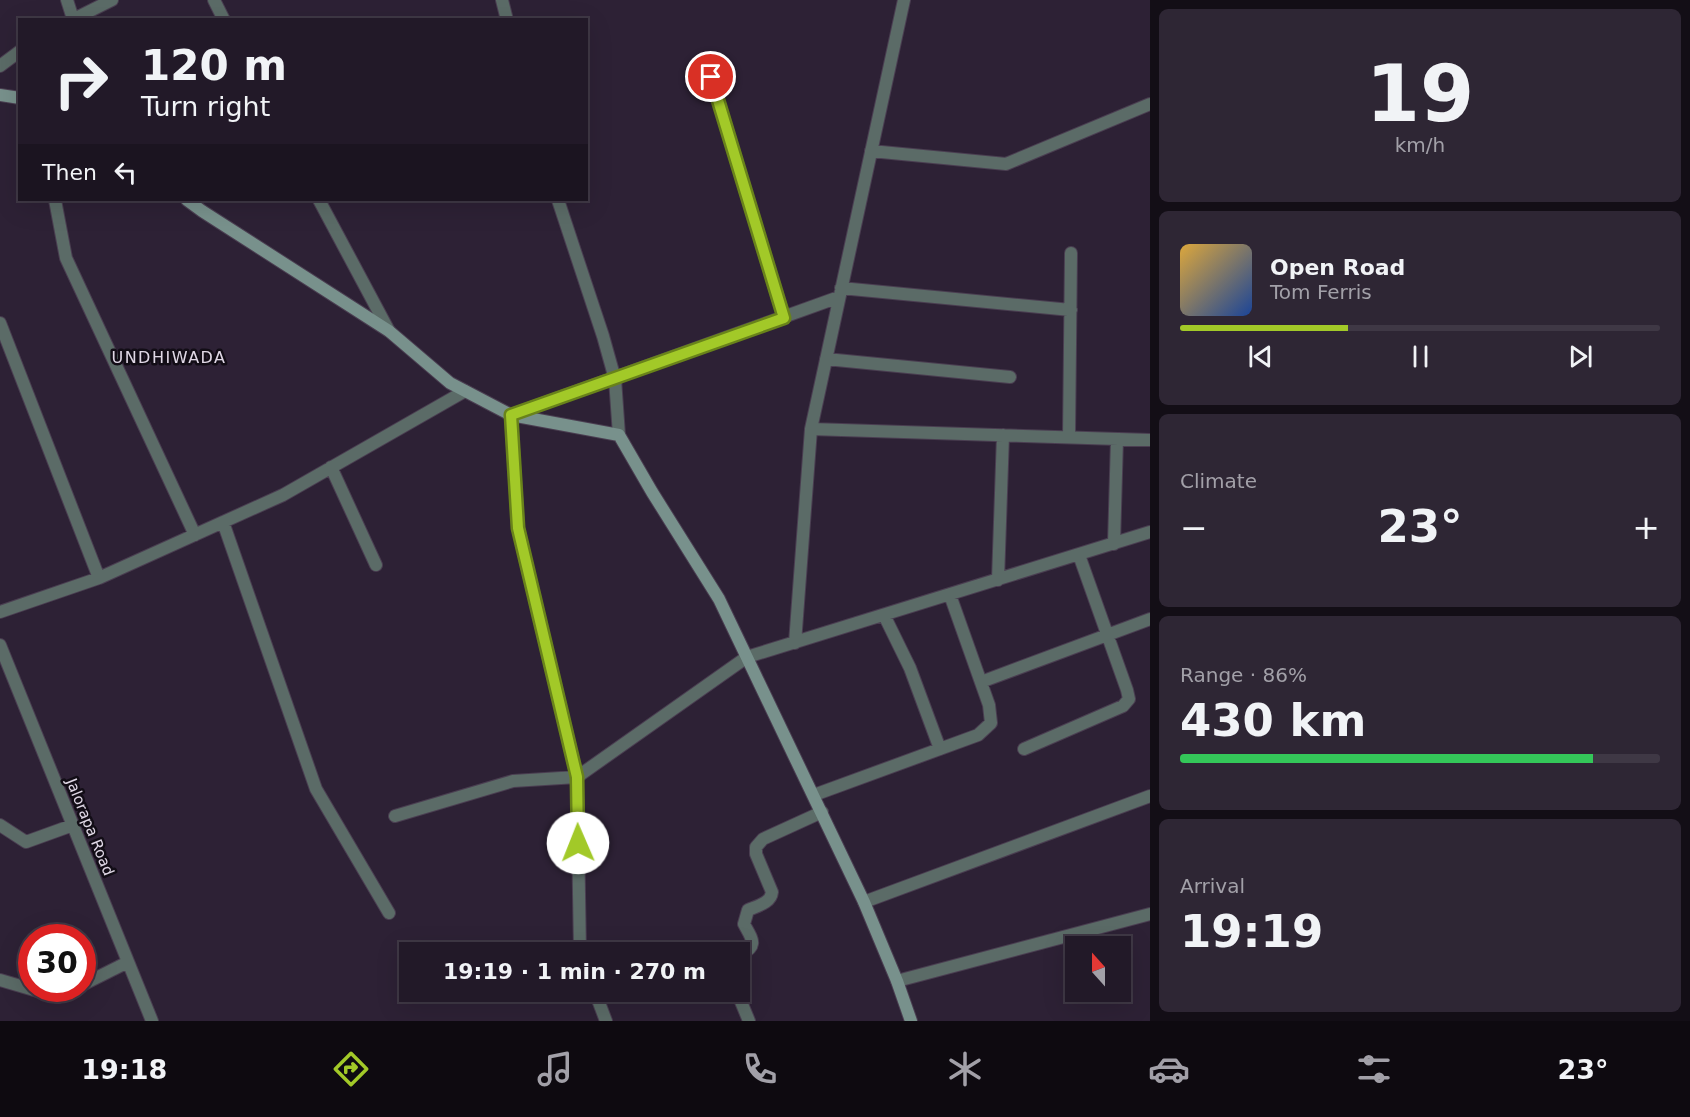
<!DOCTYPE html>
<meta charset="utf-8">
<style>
:root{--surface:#221928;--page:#2e2634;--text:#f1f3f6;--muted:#a2a0a8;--line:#3f3845;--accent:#a2c928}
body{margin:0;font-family:"DejaVu Sans",sans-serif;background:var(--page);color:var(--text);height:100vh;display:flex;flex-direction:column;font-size:22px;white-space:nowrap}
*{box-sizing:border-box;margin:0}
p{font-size:20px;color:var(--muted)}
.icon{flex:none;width:33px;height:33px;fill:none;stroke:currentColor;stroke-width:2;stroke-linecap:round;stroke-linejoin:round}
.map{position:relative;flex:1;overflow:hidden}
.side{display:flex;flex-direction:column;gap:9px;padding:9px;background:#130e16;width:540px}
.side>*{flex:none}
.guide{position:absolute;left:18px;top:18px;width:570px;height:183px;border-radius:0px;box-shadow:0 6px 24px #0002,0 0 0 2px var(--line);background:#221928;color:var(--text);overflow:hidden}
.needle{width:39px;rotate:339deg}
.controls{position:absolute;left:1065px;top:936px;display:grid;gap:12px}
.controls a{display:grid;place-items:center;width:66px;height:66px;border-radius:0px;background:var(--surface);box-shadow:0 6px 24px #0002,0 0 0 2px var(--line);font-size:30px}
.speed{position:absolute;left:18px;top:924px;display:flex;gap:12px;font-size:30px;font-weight:700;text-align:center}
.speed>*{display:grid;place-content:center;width:78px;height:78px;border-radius:50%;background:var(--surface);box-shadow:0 6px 24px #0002,0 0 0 2px var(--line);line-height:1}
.speed .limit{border:9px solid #d22;background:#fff;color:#111}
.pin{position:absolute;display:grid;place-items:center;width:51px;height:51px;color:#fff;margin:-26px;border:3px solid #fff;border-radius:50%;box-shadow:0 2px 6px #0007}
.me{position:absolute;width:66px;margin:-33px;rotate:359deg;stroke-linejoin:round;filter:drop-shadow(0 0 4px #0008)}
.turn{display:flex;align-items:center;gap:21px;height:126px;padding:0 24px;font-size:27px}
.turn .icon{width:78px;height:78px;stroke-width:2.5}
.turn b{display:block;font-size:42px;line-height:51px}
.then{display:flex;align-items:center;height:57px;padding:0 24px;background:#0003;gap:12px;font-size:22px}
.big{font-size:45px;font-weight:600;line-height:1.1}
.side .card{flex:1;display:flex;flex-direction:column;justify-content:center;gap:9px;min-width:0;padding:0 21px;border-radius:9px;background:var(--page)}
.side .dial{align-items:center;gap:0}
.dial b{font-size:78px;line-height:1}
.song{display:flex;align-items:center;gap:18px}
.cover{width:72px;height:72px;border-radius:9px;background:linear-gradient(135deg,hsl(40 70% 55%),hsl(220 70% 35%))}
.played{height:6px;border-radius:3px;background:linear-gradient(90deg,var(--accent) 35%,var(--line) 35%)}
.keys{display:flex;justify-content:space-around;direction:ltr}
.heat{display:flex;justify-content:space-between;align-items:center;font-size:33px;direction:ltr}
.charge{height:9px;border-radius:4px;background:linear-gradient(90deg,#34c759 86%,var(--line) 0)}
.trip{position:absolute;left:399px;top:942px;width:351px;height:60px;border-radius:0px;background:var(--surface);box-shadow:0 6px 24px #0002,0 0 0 2px var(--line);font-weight:600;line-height:60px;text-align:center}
.tab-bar{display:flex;height:96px;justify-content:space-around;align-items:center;background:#0e0a10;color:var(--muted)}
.tab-bar .icon{width:42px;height:42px}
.tab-bar .active{color:var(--accent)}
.tab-bar b{font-size:27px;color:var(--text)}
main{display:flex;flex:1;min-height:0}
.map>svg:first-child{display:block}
</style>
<main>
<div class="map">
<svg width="1150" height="1021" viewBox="0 0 1150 1021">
<rect width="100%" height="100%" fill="#2d2135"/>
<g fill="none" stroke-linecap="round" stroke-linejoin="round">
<g stroke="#4a3e51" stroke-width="14">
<path id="street" d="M 67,0 L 73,19
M 214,0 L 224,20
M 502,0 L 507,20
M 72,20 L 112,0
M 0,66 L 20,51
M 711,77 L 784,318
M 871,151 L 1006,164 L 1150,104
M 55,200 L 66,258 L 195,535
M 319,200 L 389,331
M 558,200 L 603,336 L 615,379 L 619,435
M 841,288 L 1071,310
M 0,323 L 99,578
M 826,359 L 1010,377
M 811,429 L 1150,440
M 1069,437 L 1071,253
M 331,467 L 376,565
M 223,522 L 316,789 L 389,913
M 1114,544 L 1117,439
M 998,580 L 1003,435
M 0,612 L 99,578 L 283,495 L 465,391
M 884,615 L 910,668 L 940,749
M 795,643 L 811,429 L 904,0
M 0,645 L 152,1021
M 981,682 L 1150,619
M 1024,749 L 1123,706 L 1129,699 L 1127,690 L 1079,555
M 814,795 L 978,735 L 991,723 L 989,705 L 950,595
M 395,816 L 513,781 L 577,777 L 518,528 L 511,415 L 839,297
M 0,825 L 26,842 L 73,825
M 864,902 L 1150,796
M 580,952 L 577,777 L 747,657 L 1150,532
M 740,955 C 759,946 752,939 744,924 L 748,910 C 757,906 771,903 772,892 L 756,854 L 756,847 L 763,839 L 822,812
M 0,980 L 58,997 L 75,988
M 897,981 L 1150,914
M 82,985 L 128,962
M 595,992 L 606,1021
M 737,992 L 749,1021"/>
</g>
<g stroke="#4a3e51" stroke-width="14">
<path id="secondary" d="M 0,95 L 20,98
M 187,200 L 202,211 L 389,331 L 450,383 L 511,415 L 619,435 L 652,492 L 719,599 L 864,902 L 897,981 L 911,1021"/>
</g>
<use href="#street" stroke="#5b6b67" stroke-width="12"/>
<use href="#secondary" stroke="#78918c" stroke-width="12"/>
</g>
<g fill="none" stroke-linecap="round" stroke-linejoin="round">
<g stroke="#69831a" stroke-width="15">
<path id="route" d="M 578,843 L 577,777 L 518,528 L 511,415 L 784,318 L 711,77"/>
</g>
<use href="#route" stroke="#a2c928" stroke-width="10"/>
</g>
<g text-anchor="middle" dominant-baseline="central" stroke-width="5" stroke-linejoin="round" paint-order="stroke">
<g font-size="15" fill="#e0d8e6" stroke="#120d16">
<text transform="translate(90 827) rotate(68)">Jalorapa Road</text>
</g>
<g font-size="16" letter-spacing="1.5" fill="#e0d8e6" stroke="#120d16">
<text x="169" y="357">UNDHIWADA</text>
</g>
</g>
</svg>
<div class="controls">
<a><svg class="needle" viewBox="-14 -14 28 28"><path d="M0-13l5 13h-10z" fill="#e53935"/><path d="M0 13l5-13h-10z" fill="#a2a0a8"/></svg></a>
</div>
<div class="speed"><div class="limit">30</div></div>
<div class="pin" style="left:711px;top:77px;background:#d93025"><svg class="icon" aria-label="arrive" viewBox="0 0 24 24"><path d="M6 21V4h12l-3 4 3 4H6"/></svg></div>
<svg class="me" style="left:578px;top:843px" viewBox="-20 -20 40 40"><circle r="19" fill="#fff"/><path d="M0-13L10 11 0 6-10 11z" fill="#a2c928"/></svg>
<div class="trip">19:19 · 1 min · 270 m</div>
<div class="guide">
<div class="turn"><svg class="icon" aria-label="right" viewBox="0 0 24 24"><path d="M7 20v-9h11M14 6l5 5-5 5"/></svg><div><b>120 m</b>Turn right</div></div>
<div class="then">Then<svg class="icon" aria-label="left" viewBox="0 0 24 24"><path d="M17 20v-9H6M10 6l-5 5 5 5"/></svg></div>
</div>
</div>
<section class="side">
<div class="card dial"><b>19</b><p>km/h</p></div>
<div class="card">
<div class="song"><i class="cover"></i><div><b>Open Road</b><p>Tom Ferris</p></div></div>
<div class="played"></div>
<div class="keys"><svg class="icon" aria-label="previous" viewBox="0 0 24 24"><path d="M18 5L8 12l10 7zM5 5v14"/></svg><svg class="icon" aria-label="pause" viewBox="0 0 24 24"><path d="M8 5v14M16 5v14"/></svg><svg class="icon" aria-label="next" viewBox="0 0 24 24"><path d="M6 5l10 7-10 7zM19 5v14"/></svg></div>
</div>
<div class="card"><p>Climate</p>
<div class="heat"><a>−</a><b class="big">23°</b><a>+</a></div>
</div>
<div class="card"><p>Range · 86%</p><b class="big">430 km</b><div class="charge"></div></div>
<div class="card"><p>Arrival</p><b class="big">19:19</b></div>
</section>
</main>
<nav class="tab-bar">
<b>19:18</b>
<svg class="icon active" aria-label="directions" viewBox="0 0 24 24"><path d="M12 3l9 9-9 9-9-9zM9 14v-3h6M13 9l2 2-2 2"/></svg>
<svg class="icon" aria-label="music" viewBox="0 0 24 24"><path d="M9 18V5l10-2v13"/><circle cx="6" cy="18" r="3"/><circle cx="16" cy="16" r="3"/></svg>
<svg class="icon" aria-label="phone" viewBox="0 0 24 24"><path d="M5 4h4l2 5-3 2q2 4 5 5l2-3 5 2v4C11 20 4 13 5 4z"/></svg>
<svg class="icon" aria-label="climate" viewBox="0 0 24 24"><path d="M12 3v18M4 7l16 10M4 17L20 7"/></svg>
<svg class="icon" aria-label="car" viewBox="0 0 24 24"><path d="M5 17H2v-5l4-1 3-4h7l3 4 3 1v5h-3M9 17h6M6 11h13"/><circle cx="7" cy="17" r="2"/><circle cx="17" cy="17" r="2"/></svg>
<svg class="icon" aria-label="filters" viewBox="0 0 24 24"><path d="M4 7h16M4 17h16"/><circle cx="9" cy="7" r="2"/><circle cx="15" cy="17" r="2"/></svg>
<b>23°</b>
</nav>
